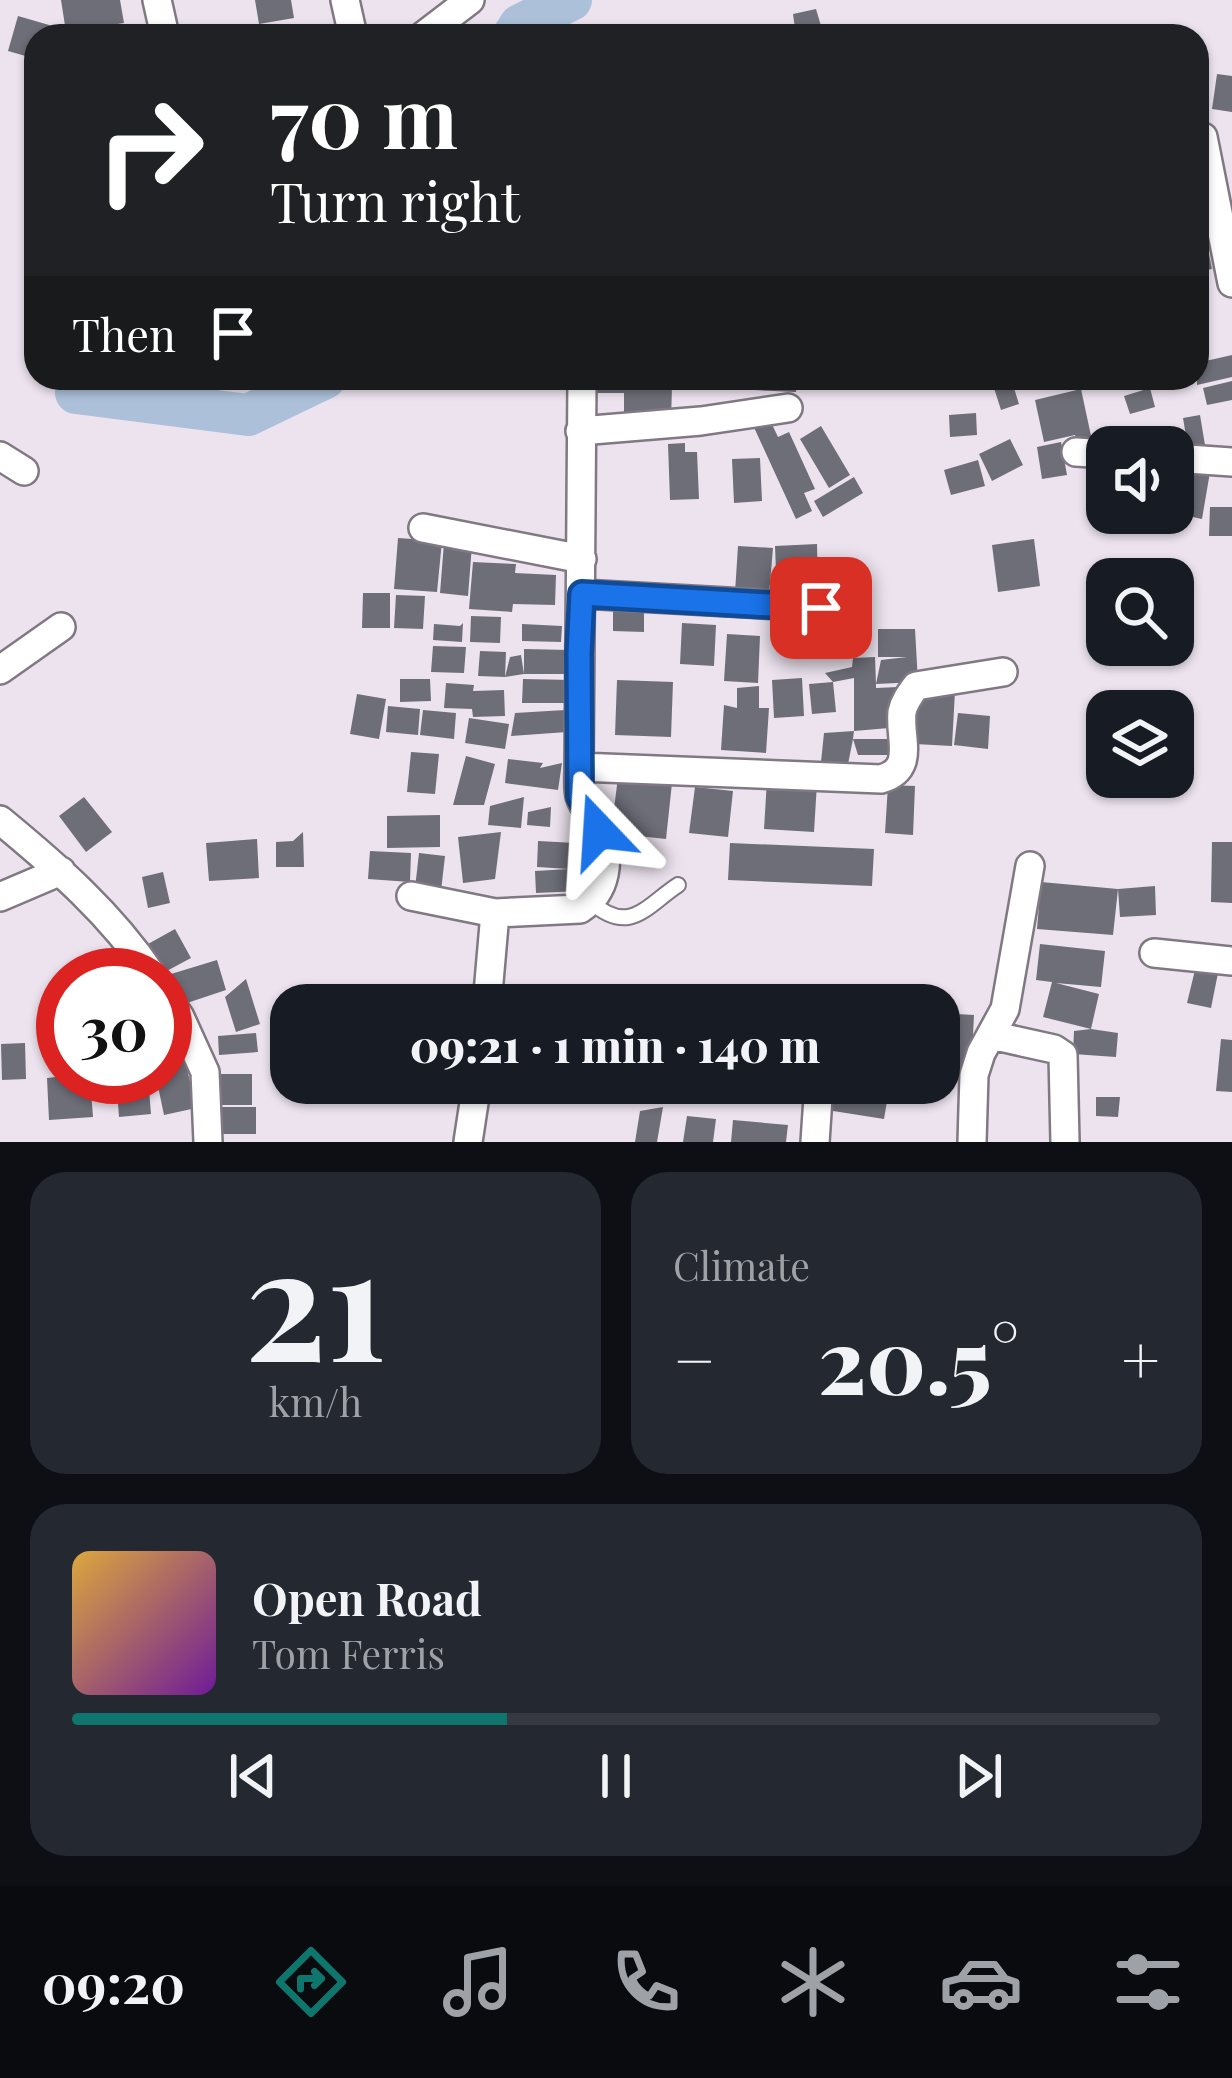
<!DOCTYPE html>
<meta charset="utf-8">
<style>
:root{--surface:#171b24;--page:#242831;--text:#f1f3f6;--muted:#9ea1a6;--line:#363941;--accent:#0f766e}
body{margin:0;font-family:"Playfair Display",serif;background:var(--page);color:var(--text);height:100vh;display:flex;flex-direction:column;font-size:45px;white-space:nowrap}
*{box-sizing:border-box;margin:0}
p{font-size:39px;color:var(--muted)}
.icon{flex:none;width:66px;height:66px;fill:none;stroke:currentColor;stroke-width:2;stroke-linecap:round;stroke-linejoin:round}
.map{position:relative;height:1142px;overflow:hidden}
.panel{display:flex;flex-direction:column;gap:30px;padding:30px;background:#0d0f14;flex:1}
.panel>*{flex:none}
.guide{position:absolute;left:24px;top:24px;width:1185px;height:366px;border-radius:36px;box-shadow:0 3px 9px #0004;background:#202124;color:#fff;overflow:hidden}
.buttons{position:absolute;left:1086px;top:426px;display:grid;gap:24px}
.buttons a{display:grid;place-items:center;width:108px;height:108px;border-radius:24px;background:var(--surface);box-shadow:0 3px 9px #0004;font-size:60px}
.speed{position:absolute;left:36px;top:948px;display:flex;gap:24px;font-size:60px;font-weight:700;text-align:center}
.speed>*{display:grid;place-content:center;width:156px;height:156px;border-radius:50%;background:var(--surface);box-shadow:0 3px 9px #0004;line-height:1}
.speed .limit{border:18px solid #d22;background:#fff;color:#111}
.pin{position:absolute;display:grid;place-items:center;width:102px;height:102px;color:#fff;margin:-51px;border-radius:24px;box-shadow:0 6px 18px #0006}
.me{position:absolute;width:132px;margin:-66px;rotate:340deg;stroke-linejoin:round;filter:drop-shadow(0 0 9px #0008)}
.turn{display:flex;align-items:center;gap:42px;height:252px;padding:0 48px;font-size:54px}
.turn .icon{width:156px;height:156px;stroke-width:2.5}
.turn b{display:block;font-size:84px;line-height:102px}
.then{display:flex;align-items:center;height:114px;padding:0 48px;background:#0003;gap:24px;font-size:45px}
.big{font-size:90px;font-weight:800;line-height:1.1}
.panel .tile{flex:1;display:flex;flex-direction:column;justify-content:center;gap:18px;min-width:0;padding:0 42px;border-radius:36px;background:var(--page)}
.panel .dial{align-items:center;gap:0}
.dial b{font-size:156px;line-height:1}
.song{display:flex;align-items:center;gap:36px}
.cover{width:144px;height:144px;border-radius:18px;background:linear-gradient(135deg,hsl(40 70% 55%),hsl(280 70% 35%))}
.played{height:12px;border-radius:6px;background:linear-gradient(90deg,var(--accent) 40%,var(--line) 40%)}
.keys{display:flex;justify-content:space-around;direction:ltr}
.heat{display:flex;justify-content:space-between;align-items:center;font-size:66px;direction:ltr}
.panel .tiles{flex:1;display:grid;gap:30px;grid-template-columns:1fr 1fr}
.tile:last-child{grid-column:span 2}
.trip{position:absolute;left:270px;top:984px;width:690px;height:120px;border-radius:36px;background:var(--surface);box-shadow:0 3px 9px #0004;font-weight:800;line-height:120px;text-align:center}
.dock{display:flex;height:192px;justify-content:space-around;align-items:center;background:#090b0e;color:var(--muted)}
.dock .icon{width:84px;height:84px}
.dock .current{color:var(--accent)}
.dock b{font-size:54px;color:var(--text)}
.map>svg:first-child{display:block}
</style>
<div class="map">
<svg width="1232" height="1142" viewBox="0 0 1232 1142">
<rect width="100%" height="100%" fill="#ece3ee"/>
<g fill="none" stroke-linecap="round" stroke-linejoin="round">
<path stroke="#acc1d9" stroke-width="42" d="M 513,36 L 520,25 L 571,0
M 76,393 L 248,415 L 325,378"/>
</g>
<path fill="#6e6e79" d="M 61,0 L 120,0 L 124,23 L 66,32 Z
M 255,0 L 291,0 L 294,18 L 259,24 Z
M 816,9 L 824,36 L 796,36 L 793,14 Z
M 18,16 L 56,27 L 54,36 L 36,36 L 36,59 L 8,51 Z
M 1217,74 L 1232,76 L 1232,112 L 1212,109 Z
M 1204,229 L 1212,269 L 1197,272 L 1197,231 Z
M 1232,355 L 1232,377 L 1197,385 L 1197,363 Z
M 587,378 L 653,378 L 653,386 L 672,386 L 671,420 L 624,420 L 624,393 L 587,393 Z
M 755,378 L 797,378 L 796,392 L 754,390 Z
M 1232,381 L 1232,400 L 1207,405 L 1203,388 Z
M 1012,382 L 1019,404 L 1001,410 L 994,388 Z
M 1150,388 L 1155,407 L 1130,414 L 1124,396 Z
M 1081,389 L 1093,445 L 1079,449 L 1075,435 L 1044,442 L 1035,400 Z
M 976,413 L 977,435 L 950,437 L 949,415 Z
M 1200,415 L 1205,445 L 1188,448 L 1183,418 Z
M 768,416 L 778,437 L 789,432 L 815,489 L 804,493 L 812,511 L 796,519 L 752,423 Z
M 821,426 L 850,475 L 829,488 L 800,439 Z
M 1010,439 L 1023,465 L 992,481 L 979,454 Z
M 1061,442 L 1067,475 L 1042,479 L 1037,447 Z
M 685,443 L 685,452 L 697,452 L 699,499 L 670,500 L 668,444 Z
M 760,458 L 762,501 L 734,503 L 732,459 Z
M 978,460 L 985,486 L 951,495 L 944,470 Z
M 1176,466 L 1210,472 L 1202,519 L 1173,513 Z
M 854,477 L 863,493 L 823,517 L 814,501 Z
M 1210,507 L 1232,507 L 1232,536 L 1209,536 Z
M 398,538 L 442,541 L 437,592 L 394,589 Z
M 1034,539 L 1040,586 L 998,592 L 992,545 Z
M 444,543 L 472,545 L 468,596 L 440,593 Z
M 817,544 L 818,593 L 777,595 L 775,546 Z
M 738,546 L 773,548 L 769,595 L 735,592 Z
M 473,562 L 516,564 L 515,573 L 556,575 L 555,605 L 513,604 L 512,612 L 469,609 Z
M 363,593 L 390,593 L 390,628 L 362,628 Z
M 396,595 L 425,596 L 423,629 L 394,628 Z
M 613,606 L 644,606 L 644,632 L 613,631 Z
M 849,610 L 849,645 L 823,646 L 822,611 Z
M 471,616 L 501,617 L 500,643 L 470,642 Z
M 463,623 L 462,642 L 433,640 L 434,624 L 460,626 Z
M 682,623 L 716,625 L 714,666 L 680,664 Z
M 522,624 L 562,626 L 561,642 L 522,641 Z
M 878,629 L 915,629 L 918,682 L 876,684 L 876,688 L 898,687 L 889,728 L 854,731 L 854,678 L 833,682 L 825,673 L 852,667 L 853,658 L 875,657 L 876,684 L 881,660 L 907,657 L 878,657 Z
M 727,634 L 760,636 L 758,683 L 724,681 Z
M 433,646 L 466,647 L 464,673 L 431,672 Z
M 524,649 L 569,650 L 569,674 L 524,674 L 505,677 L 478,676 L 480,651 L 506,652 L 505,677 L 510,657 L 521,655 L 524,674 Z
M 802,678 L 804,716 L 774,718 L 772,680 Z
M 400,679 L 430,679 L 431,701 L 400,702 Z
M 523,679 L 572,680 L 571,703 L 522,703 Z
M 617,680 L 673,682 L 671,737 L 615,735 Z
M 833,682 L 836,712 L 812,714 L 809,684 Z
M 446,683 L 474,685 L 473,691 L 504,690 L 505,716 L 473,717 L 472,709 L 444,708 Z
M 759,686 L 759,708 L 769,708 L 766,753 L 721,750 L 724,705 L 737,708 L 737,688 Z
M 918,689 L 955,691 L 952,746 L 915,744 Z
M 357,694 L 386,699 L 379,739 L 350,734 Z
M 388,706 L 420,709 L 418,735 L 386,732 Z
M 423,710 L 456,713 L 454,739 L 420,735 Z
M 565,710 L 567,732 L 511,736 L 515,713 Z
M 958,713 L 990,716 L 988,749 L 954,745 Z
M 469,718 L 509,724 L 505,749 L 465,743 Z
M 854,731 L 853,739 L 889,739 L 890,755 L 858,755 L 853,739 L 848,764 L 821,762 L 824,733 Z
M 411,752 L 439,754 L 435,794 L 407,792 Z
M 466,756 L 495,764 L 484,805 L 453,805 Z
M 508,759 L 543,763 L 540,768 L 562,763 L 558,790 L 505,783 Z
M 618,777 L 672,783 L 666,839 L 611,833 Z
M 767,780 L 817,783 L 814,832 L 764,829 Z
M 888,785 L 915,786 L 913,835 L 885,833 Z
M 695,787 L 733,791 L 728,837 L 689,833 Z
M 84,797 L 112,832 L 86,852 L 59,816 Z
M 524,797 L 521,828 L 488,825 L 490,806 Z
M 551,807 L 550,827 L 527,825 L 528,812 Z
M 440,815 L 440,847 L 387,848 L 387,816 Z
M 303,832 L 304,867 L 276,867 L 276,842 L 293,841 Z
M 501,832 L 495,879 L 463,883 L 458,837 Z
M 257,839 L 259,878 L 209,881 L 206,843 Z
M 538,841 L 575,843 L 574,869 L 580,868 L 581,891 L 536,893 L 535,871 L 569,869 L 537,867 Z
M 1212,842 L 1232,842 L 1232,903 L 1211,902 Z
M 730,843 L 874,849 L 872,886 L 728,880 Z
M 370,851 L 411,853 L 410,882 L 368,879 Z
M 419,853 L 445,856 L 441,891 L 415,888 Z
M 163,872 L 170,903 L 148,908 L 142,877 Z
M 1041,882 L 1118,889 L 1113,935 L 1037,929 Z
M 1155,886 L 1156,915 L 1120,917 L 1118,889 Z
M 175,929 L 191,958 L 163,973 L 148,944 Z
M 1040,944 L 1105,951 L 1101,987 L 1056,983 L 1099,994 L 1091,1029 L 1043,1017 L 1052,982 L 1036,980 Z
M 217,960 L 226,990 L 181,1005 L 171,974 Z
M 1195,970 L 1218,973 L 1211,1008 L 1187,1003 Z
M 246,979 L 260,1024 L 236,1032 L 225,997 Z
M 939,1013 L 974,1015 L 971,1074 L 939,1073 Z
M 41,1025 L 54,1025 L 54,1057 L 42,1057 Z
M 1091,1029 L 1118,1033 L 1116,1057 L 1073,1054 L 1074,1031 Z
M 256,1033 L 258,1052 L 219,1055 L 218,1036 Z
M 1221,1039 L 1232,1040 L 1232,1092 L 1216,1091 Z
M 25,1043 L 26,1079 L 2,1080 L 1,1044 Z
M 183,1051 L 196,1108 L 164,1115 L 156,1077 L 165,1077 L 165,1055 Z
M 63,1055 L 63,1077 L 90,1077 L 93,1117 L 49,1120 L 47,1078 L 56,1077 L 54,1057 Z
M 220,1074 L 252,1074 L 252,1105 L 220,1105 Z
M 116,1077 L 148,1077 L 151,1114 L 119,1117 Z
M 831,1083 L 890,1083 L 884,1119 L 827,1110 Z
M 1096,1097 L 1120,1097 L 1118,1117 L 1096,1116 Z
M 220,1107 L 256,1107 L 256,1134 L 220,1134 Z
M 663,1107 L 657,1142 L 635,1142 L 640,1111 Z
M 687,1116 L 716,1119 L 713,1142 L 683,1142 Z
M 733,1120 L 788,1125 L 786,1142 L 731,1142 Z"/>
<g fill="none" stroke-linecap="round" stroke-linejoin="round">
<g stroke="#807882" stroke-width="18">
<path id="lane" d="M 591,902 C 630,936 646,906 678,885"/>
</g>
<g stroke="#807882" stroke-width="32">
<path id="street" d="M 157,0 L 165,36
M 345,0 L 353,36
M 423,36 L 470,0
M 1203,137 L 1232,283
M 580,431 L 701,421 L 788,408
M 1076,452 L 1107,454
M 0,456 L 24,471
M 1173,458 L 1232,462
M 423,528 L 582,559
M 582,594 L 835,608
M 0,670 L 61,627
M 579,767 L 881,779 C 916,769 899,739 902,712 C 904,702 910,694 916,686 L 1003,672
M 0,820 C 56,866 111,914 152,975
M 411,896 L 495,913
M 0,897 L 61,871
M 1154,953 L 1232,961
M 165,995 L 180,1017 L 205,1072 L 208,1142
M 487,1005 L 495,913 L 580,909 C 607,892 611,859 599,831 C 594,819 584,809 580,796 C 578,788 579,776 579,767 L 582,378
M 991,1035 L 1054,1049 L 1063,1055 L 1065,1142
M 468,1142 L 477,1083
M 815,1142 L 819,1083
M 972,1142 L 974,1075 L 981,1053 L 1005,1009 L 1030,866"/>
</g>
<use href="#lane" stroke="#fff" stroke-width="14"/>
<use href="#street" stroke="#fff" stroke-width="27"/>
</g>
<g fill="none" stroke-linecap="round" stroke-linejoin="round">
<g stroke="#114b97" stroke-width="30">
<path id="route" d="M 599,831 L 580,796 L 579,654 L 582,594 L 821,608"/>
</g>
<use href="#route" stroke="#1a73e8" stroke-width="21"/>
</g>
</svg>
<div class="buttons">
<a><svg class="icon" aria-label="sound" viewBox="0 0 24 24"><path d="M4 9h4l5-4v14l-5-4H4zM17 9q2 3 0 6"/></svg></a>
<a><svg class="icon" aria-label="search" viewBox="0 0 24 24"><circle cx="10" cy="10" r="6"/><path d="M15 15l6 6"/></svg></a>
<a><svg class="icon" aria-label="layers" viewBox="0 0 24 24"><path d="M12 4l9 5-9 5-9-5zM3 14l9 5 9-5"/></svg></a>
</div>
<div class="speed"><div class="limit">30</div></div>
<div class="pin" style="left:821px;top:608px;background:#d93025"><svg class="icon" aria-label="arrive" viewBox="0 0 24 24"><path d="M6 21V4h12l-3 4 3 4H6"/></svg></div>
<svg class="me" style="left:599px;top:831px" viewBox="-20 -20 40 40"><path d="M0-17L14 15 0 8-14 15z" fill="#1a73e8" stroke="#fff" stroke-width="4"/></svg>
<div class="trip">09:21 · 1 min · 140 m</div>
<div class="guide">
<div class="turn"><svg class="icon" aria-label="right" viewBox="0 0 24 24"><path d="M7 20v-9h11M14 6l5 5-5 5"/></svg><div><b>70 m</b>Turn right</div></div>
<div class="then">Then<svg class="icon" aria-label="arrive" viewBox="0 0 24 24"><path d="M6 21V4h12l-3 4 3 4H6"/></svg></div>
</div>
</div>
<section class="panel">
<div class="tiles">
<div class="tile dial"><b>21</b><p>km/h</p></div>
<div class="tile"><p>Climate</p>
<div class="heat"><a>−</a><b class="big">20.5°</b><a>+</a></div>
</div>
<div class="tile">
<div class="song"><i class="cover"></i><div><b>Open Road</b><p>Tom Ferris</p></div></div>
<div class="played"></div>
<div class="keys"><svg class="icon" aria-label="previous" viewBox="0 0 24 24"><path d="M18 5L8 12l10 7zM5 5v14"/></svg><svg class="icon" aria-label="pause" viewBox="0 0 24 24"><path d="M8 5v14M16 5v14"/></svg><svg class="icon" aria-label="next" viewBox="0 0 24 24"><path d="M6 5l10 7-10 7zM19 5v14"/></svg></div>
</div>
</div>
</section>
<nav class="dock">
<b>09:20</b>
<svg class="icon current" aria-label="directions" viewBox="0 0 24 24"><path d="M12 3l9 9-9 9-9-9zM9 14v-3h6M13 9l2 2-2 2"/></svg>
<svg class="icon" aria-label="music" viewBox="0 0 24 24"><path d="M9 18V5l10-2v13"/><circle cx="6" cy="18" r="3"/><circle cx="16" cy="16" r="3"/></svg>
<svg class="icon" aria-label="phone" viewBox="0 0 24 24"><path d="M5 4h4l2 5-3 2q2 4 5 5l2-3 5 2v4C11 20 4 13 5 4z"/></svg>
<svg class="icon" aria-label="climate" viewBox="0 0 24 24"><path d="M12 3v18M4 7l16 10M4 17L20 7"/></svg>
<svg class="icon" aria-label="car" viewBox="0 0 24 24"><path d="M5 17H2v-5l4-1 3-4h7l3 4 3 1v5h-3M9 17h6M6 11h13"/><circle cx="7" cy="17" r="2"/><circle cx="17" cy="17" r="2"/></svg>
<svg class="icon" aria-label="filters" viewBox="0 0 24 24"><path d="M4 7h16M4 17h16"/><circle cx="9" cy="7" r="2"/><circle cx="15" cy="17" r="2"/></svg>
</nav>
